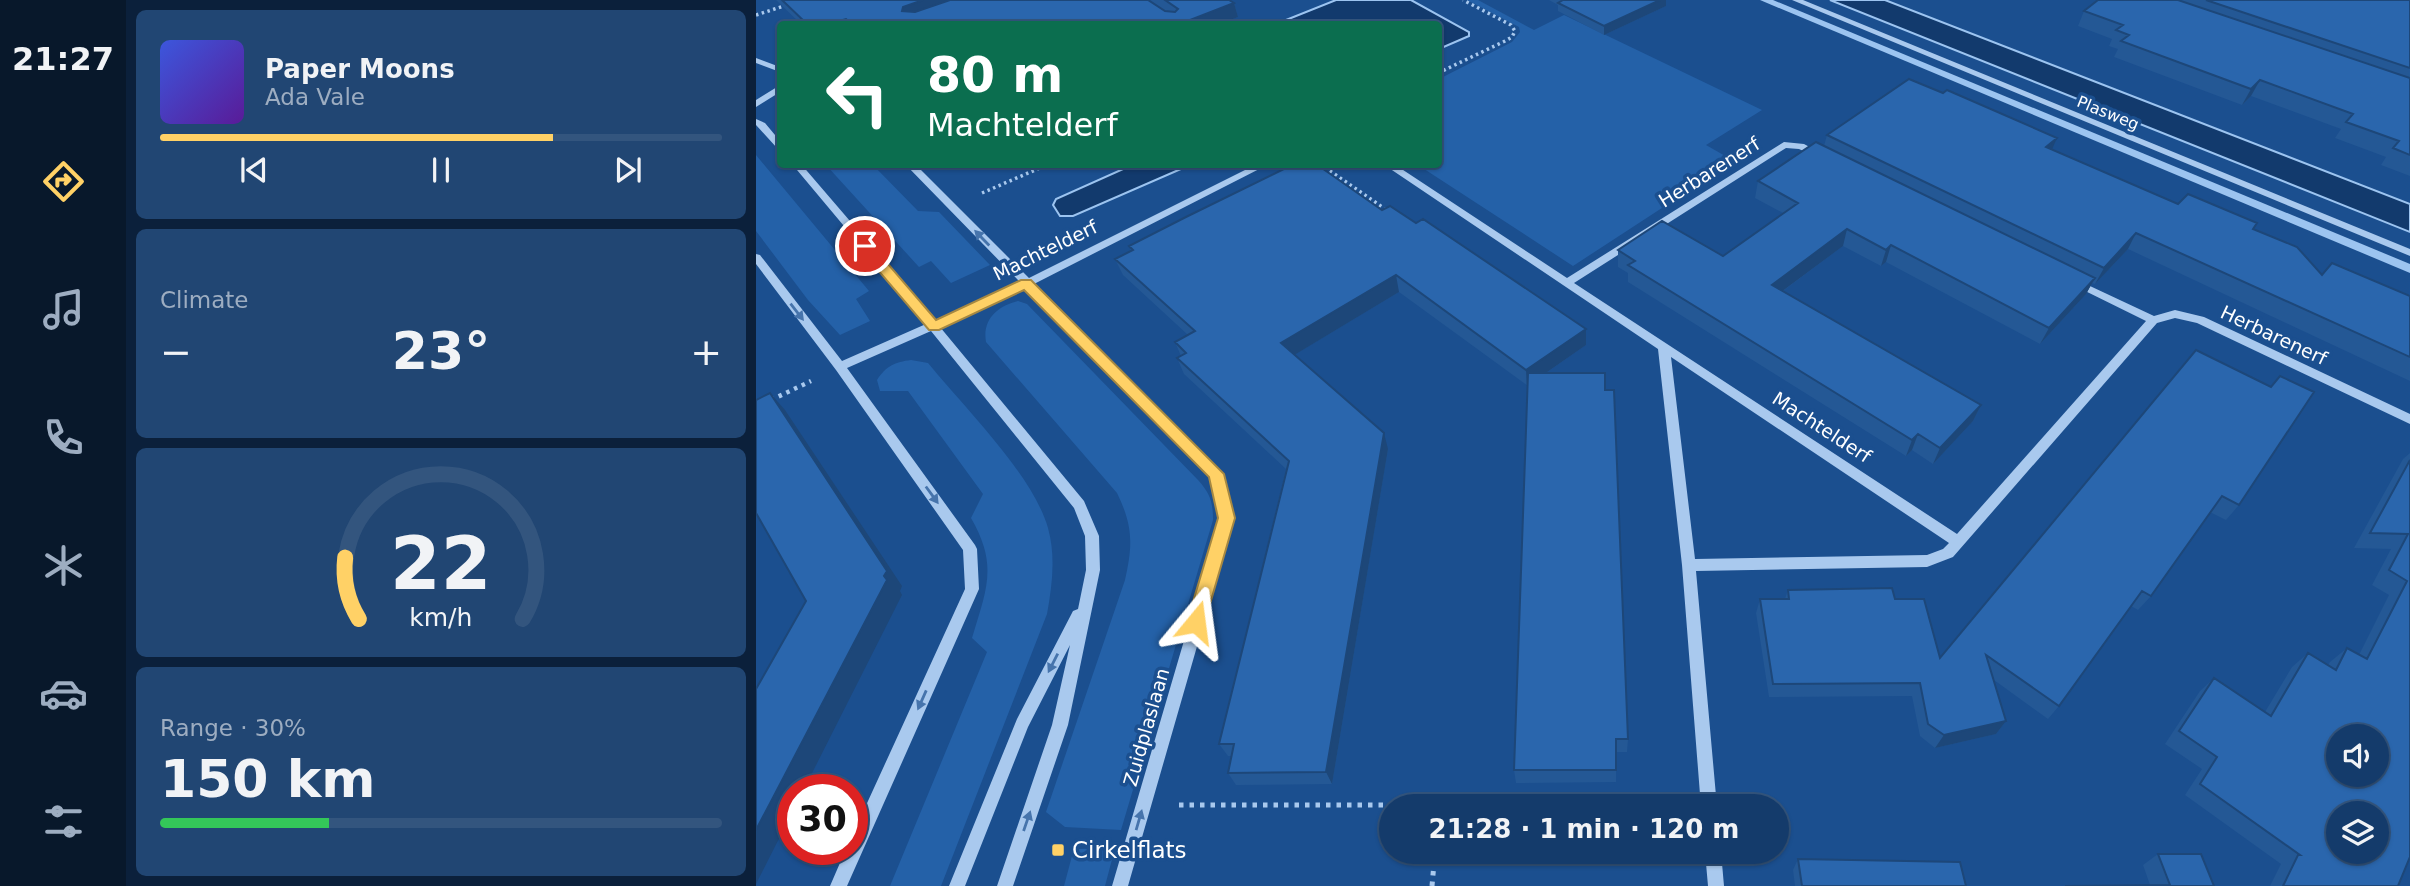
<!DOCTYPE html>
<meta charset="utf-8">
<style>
:root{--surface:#143b6b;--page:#214673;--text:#f1f3f6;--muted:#9dadc1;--line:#33557e;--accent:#ffd166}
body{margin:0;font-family:"DejaVu Sans",sans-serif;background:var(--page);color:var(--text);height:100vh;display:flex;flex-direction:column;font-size:26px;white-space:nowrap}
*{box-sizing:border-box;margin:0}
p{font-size:23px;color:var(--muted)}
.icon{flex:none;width:38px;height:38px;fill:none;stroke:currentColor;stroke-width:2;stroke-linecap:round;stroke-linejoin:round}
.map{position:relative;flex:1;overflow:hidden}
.details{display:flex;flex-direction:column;gap:10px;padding:10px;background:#0b203b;width:630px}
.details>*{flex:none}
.banner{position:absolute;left:21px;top:21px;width:665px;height:147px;border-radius:7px;box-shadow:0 2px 5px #0004,0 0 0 2px var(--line);background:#0b6e4f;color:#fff;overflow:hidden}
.tools{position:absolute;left:1570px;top:724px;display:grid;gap:14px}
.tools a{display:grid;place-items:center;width:63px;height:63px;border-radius:50%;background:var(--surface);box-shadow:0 2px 5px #0004,0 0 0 2px var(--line);font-size:35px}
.speed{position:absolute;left:21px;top:774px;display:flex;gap:14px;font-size:35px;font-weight:700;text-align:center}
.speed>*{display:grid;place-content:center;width:91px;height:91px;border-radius:50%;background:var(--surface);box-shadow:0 2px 5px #0004,0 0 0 2px var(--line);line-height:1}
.speed .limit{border:10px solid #d22;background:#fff;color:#111}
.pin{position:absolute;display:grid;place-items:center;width:60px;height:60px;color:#fff;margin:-30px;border:4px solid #fff;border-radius:50%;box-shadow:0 2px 7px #0007}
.me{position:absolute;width:77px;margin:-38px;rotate:16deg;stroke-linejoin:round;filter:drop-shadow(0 0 5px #0008)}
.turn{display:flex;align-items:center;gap:24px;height:147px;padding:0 35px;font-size:32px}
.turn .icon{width:91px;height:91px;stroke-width:2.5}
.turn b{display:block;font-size:49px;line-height:60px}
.big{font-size:52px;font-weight:800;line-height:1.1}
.details .tile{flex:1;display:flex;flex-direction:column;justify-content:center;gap:10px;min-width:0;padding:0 24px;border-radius:10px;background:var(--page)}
.details .dial{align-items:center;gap:0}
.dial svg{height:182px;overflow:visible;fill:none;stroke:var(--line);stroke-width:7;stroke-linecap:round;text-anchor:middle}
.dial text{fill:var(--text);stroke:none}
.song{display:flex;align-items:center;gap:21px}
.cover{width:84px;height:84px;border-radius:10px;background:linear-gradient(135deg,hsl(230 70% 55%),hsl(270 70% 35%))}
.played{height:7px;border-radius:4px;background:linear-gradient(90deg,var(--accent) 70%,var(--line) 70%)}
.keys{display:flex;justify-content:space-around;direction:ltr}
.heat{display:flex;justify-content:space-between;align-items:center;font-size:38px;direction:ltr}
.charge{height:10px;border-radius:5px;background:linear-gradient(90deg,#34c759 30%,var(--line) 0)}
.trip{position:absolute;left:623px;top:794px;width:410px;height:70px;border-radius:35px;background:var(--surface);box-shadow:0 2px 5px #0004,0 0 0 2px var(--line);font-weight:800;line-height:70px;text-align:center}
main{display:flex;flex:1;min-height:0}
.tab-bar{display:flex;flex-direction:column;width:126px;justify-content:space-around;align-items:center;background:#08182b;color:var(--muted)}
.tab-bar .icon{width:49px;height:49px}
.tab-bar .selected{color:var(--accent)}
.tab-bar b{font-size:32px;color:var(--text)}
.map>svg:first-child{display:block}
</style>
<main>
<nav class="tab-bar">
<b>21:27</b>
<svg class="icon selected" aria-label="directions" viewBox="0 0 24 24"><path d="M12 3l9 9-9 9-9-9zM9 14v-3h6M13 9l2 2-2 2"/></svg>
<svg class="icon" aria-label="music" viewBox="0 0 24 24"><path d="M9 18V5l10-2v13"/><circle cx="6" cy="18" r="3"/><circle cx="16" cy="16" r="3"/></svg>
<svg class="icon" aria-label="phone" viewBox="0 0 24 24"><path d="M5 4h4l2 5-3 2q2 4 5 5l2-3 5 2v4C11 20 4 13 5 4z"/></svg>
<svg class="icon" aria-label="climate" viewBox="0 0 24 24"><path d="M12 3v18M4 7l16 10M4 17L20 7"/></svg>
<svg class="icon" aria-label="car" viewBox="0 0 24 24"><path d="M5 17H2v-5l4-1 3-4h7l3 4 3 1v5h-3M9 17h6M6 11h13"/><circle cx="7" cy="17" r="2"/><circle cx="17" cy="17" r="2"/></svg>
<svg class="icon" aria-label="filters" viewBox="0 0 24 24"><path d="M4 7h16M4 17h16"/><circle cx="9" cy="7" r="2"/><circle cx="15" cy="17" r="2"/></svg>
</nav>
<section class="details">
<div class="tile">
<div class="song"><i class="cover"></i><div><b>Paper Moons</b><p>Ada Vale</p></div></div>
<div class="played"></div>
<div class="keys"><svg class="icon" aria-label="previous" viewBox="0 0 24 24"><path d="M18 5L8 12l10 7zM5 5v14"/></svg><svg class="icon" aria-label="pause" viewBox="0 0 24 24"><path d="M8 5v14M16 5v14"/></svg><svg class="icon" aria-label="next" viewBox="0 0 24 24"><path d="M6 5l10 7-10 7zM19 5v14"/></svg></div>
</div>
<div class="tile"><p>Climate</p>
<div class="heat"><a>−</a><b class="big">23°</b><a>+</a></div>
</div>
<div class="tile dial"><svg viewBox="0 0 100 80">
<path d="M14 69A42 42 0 1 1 86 69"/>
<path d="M14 69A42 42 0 0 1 8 42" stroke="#ffd166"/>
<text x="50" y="56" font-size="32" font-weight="700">22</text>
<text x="50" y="72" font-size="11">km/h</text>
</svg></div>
<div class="tile"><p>Range · 30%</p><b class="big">150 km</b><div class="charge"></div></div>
</section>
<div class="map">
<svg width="1654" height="886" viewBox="0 0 1654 886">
<rect width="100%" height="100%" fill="#1b4f8f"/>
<path fill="#2461a8" d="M 711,0 L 722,0 L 778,30 L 808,15 L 1006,110 L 950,145 L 978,161 L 817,266 L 662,165 L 682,164 L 683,79 L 756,42 L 764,32 L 763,27 Z
M 0,155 L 113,291 L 100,299 L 114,321 L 84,335 L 52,300 L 0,231 Z
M 70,165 L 117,165 L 162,211 L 183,212 L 234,265 L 195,283 L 175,261 L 163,267 Z
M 262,301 L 271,304 L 442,480 C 454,493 457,502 457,520 L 365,830 L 309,827 L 290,812 L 369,580 C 377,544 377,526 361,493 L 230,342 C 226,319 242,306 262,301 Z
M 155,360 L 172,363 C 208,407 277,475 292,528 C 300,557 296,586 291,614 L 185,886 L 134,886 L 231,652 L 216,638 C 231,588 242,565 215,518 L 227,494 L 152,391 L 124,391 L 121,380 C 130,366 139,362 155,360 Z
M 359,848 L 349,886 L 308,886 L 316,856 L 322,849 Z"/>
<path fill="#123a6d" stroke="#9cc4f0" stroke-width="2" d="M 580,0 L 655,0 L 713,32 L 713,36 L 683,49 L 682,24 L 520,24 Z
M 1074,0 L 1129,0 L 1654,204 L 1654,232 Z
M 376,165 L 434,165 L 317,216 L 304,216 L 297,205 L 300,199 Z"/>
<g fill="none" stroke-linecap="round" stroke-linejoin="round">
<path fill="#9cc4f0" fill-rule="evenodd" d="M 1004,0 L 1017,0 L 1654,264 L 1654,273 Z"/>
<path stroke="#a9c9ee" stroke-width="3.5" stroke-dasharray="2.5 3.5" stroke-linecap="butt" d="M 0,15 L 31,5
M 682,73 L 749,41 L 756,37 L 759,31 L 755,25 L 707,0
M 564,164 L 632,211
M 226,193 L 293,164"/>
<path stroke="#a9c9ee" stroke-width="4.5" stroke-dasharray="3.5 5" stroke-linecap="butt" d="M 15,400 L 55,381"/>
<path stroke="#a9c9ee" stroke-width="5" stroke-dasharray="4.5 6" stroke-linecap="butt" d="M 423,805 L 918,805
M 676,886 L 679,852"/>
<path fill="#a9c9ee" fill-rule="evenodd" d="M 1036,0 L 1047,0 L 1654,249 L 1654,256 Z
M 0,58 L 24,67 L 24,72 L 0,63 Z
M 21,87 L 24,87 L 24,92 L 0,107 L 0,100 Z
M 0,119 L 9,123 L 24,141 L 24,149 L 21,148 L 0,125 Z
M 1028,142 L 1048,144 L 1070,156 L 1065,159 L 1043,149 L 1030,148 L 818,283 L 1201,534 L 1390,321 L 1315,284 L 1314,282 L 1315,280 L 1319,279 L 1398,316 L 1419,310 L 1448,317 L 1654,414 L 1654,424 L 1441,323 L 1419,318 L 1401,323 L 1197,557 L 1171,567 L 940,571 L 961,807 L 945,807 L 926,565 L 902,349 L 627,164 L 638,164 L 811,278 ZM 915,357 L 1193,543 L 1187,549 L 1171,555 L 939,559 Z
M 36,164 L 45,164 L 179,320 L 264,282 L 149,164 L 159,164 L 273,278 L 501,164 L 513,164 L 278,284 L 464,471 L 478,518 L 372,886 L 356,886 L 464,518 L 454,476 L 270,288 L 184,327 L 328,501 L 343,536 L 344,570 L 312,725 L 257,886 L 241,886 L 296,725 L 314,645 L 272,727 L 209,886 L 193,886 L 261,719 L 317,611 L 322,609 L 330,570 L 329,536 L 318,508 L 175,331 L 91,368 L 219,545 L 221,549 L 223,589 L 91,886 L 74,886 L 90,849 L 96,849 L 96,836 L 209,589 L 207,550 L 80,370 L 0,264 L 0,254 L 4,255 L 86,361 L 170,324 Z
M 949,852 L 965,852 L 968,886 L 952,886 Z"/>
</g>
<path fill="#245895" d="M 20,0 L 392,0 L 410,12 L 394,0 L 474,0 L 478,3 L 482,17 L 464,24 L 45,24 Z
M 793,0 L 910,0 L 910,6 L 848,35 L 802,11 L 802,5 Z
M 1342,0 L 1654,0 L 1654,176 L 1625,165 L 1630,157 L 1579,138 L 1585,129 L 1495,96 L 1486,105 L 1358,57 L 1362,49 L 1353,46 L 1356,39 L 1322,26 L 1328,11 Z
M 1071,135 L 1296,150 L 1422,204 L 1498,229 L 1566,275 L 1654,296 L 1654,381 L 1372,249 L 1339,284 L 1336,283 L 1330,294 L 1284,344 L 1130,262 L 1125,266 L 1087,246 L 1027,291 L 1225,405 L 1217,421 L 1177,464 L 1156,450 L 1150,456 L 872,282 L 872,273 L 862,267 L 862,250 L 967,256 L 1027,213 L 999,198 L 1002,181 L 1068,146 Z
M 541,168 L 626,210 L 830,329 L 830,345 L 790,373 L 849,390 L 872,739 L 871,752 L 860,752 L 860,782 L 760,783 L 758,770 L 772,386 L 643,292 L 538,355 L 632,449 L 576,784 L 480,785 L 472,773 L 475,756 L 472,756 L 463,744 L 530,469 L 428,374 L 421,358 L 425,356 L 419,342 L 432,335 L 367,275 L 359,259 L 375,251 L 373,246 Z
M 1440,350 L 1483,505 L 1470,520 L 1454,512 L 1395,596 L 1382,610 L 1375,606 L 1303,706 L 1292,719 L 1238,680 L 1250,721 L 1240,734 L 1179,748 L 1164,736 L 1156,696 L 1013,697 L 1000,613 L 1004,599 L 1029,599 L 1032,590 L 1139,599 L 1184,658 Z
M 1654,453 L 1654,857 L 1642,886 L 1514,886 L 1525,864 L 1429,795 L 1446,769 L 1409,744 L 1444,691 L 1458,678 L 1509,712 L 1536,667 L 1552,653 L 1572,665 L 1574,662 L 1591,648 L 1603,655 L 1633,595 L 1616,585 L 1635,549 L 1598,548 L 1647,459 Z
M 1402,854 L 1458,886 L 1394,885 L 1387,865 Z
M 1042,859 L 1210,886 L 1039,886 L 1037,870 Z"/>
<path fill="#1d4779" d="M 167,0 L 216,0 L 155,22 L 146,11 L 147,7 Z
M 904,0 L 910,0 L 910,6 L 848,35 L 848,26 Z
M 478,3 L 482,17 L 464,24 L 427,24 L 426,23 Z
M 90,19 L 93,24 L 73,24 Z
M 1504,80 L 1495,96 L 1486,105 L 1495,89 Z
M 1301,138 L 1294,154 L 1290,147 Z
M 246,164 L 263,164 L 249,170 Z
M 1091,229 L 1087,246 L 1013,301 L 1016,285 Z
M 1380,233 L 1372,249 L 1339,284 L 1348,268 Z
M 1135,245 L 1130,262 L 1125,266 L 1130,250 Z
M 640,275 L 643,292 L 530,360 L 525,343 Z
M 1339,278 L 1330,294 L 1284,344 L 1293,328 Z
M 830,329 L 830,345 L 771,386 L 770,370 Z
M 14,393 L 29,410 L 146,586 L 144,591 L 146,595 L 48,789 L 37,789 L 37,811 L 0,884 L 0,830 L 131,580 Z
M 1225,405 L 1217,421 L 1177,464 L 1184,448 Z
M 628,433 L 632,449 L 576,784 L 570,772 Z
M 1162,434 L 1156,450 L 1150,456 L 1156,440 Z
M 1250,721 L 1240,734 L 1179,748 L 1188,735 Z"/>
<path fill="#2a66ad" stroke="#1d4779" stroke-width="2" fill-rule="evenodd" d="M 26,0 L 167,0 L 147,7 L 146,11 L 159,12 L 194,0 L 392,0 L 409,11 L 419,12 L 422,9 L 409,0 L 473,0 L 478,3 L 426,23 L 428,24 L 96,24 L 90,19 L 73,24 L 51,24 Z
M 807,0 L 904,0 L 848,26 L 802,3 Z
M 1342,0 L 1422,0 L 1654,78 L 1654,155 L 1637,148 L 1643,141 L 1590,122 L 1597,114 L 1504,80 L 1495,89 L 1365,41 L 1373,35 L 1360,30 L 1367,25 L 1328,11 Z
M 1450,0 L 1654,0 L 1654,68 Z
M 1153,79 L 1187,93 L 1191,90 L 1301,138 L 1290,147 L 1422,204 L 1432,194 L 1501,223 L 1497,229 L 1541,247 L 1566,275 L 1576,263 L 1654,296 L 1654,357 L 1380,233 L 1348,268 L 1071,135 Z
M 1060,142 L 1339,278 L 1293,328 L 1135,245 L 1130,250 L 1091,229 L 1016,285 L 1225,405 L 1184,448 L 1162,434 L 1156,440 L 872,265 L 879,261 L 862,250 L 906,221 L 967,256 L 1042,203 L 1002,181 Z
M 548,164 L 560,164 L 626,210 L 634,206 L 660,223 L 667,219 L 830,329 L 770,370 L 640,275 L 525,343 L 628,433 L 570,772 L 472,773 L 478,744 L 463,744 L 533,461 L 421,358 L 430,353 L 419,342 L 439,331 L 359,259 L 377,250 L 373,246 L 430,217 L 536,165 L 541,168 Z
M 1440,350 L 1515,387 L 1524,376 L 1558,392 L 1483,505 L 1466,496 L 1395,596 L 1386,591 L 1303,706 L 1230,655 L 1250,721 L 1188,735 L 1172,724 L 1164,683 L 1017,684 L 1004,599 L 1033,599 L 1032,590 L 1136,588 L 1139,599 L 1168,599 L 1184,658 Z
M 772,373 L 849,373 L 849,390 L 858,390 L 872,739 L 860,739 L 860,770 L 758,770 Z
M 14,393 L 131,571 L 128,576 L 131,580 L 0,830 L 0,689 L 50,601 L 0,513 L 0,400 Z
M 1654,460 L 1654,857 L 1642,886 L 1527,886 L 1542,855 L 1544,855 L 1444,784 L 1461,757 L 1423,731 L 1458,678 L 1515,716 L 1552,653 L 1580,670 L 1591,648 L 1611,659 L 1651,581 L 1633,570 L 1652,534 L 1614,533 ZM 1582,737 L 1620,737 L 1620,775 L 1582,775 ZM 1582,814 L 1620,814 L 1620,852 L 1582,852 Z
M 1402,854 L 1445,854 L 1458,886 L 1309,886 L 1414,885 Z
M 1042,859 L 1204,862 L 1210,886 L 1046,886 Z"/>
<defs><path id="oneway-solid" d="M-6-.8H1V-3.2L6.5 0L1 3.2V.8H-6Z" transform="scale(1.75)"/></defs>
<g fill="#4674ac">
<use href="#oneway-solid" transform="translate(226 238) rotate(-134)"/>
<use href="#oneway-solid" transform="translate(41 312) rotate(52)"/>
<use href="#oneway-solid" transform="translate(176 495) rotate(54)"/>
<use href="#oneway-solid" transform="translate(297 663) rotate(117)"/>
<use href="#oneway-solid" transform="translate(166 700) rotate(114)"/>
<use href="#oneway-solid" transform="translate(383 820) rotate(-74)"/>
<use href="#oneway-solid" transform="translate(271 821) rotate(-71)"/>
</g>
<path fill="#ffd166" stroke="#a68842" stroke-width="2" d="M 109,241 L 114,243 L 180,320 L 265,280 L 275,280 L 468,474 L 479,518 L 447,628 L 440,631 L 434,628 L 431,622 L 462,518 L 453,477 L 268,290 L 183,330 L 173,330 L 104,249 L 102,246 Z"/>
<rect fill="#ffd166" stroke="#1b4f8f" stroke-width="2.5" x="295" y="843" width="14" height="14" rx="3.5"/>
<g text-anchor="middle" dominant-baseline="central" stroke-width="7" stroke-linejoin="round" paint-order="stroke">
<g font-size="16" fill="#fff" stroke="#1b4f8f">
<text transform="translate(1352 113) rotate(22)">Plasweg</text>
</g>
<g font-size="19" fill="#fff" stroke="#1b4f8f">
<text transform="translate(953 172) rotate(-32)">Herbarenerf</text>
<text transform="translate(289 250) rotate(-26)">Machtelderf</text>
<text transform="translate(1518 335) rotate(25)">Herbarenerf</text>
<text transform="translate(1066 427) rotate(33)">Machtelderf</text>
<text transform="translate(390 727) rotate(-74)">Zuidplaslaan</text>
</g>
<g font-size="23" fill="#fff" stroke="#1b4f8f" text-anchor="start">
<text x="316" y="850">Cirkelflats</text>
</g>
</g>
</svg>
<div class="tools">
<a><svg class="icon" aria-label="sound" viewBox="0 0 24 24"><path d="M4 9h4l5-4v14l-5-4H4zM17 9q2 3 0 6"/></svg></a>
<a><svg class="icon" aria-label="layers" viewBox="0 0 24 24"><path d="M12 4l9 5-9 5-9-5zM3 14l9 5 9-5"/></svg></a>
</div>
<div class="speed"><div class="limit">30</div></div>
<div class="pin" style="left:109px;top:246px;background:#d93025"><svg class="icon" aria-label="arrive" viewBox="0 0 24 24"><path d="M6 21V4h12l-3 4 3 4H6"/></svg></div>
<svg class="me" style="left:440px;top:622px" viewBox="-20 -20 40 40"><path d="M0-17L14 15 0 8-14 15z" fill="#ffd166" stroke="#fff" stroke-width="4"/></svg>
<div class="trip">21:28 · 1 min · 120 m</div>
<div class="banner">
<div class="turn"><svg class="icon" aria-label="left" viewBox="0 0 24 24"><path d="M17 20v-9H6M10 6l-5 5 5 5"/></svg><div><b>80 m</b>Machtelderf</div></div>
</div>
</div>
</main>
